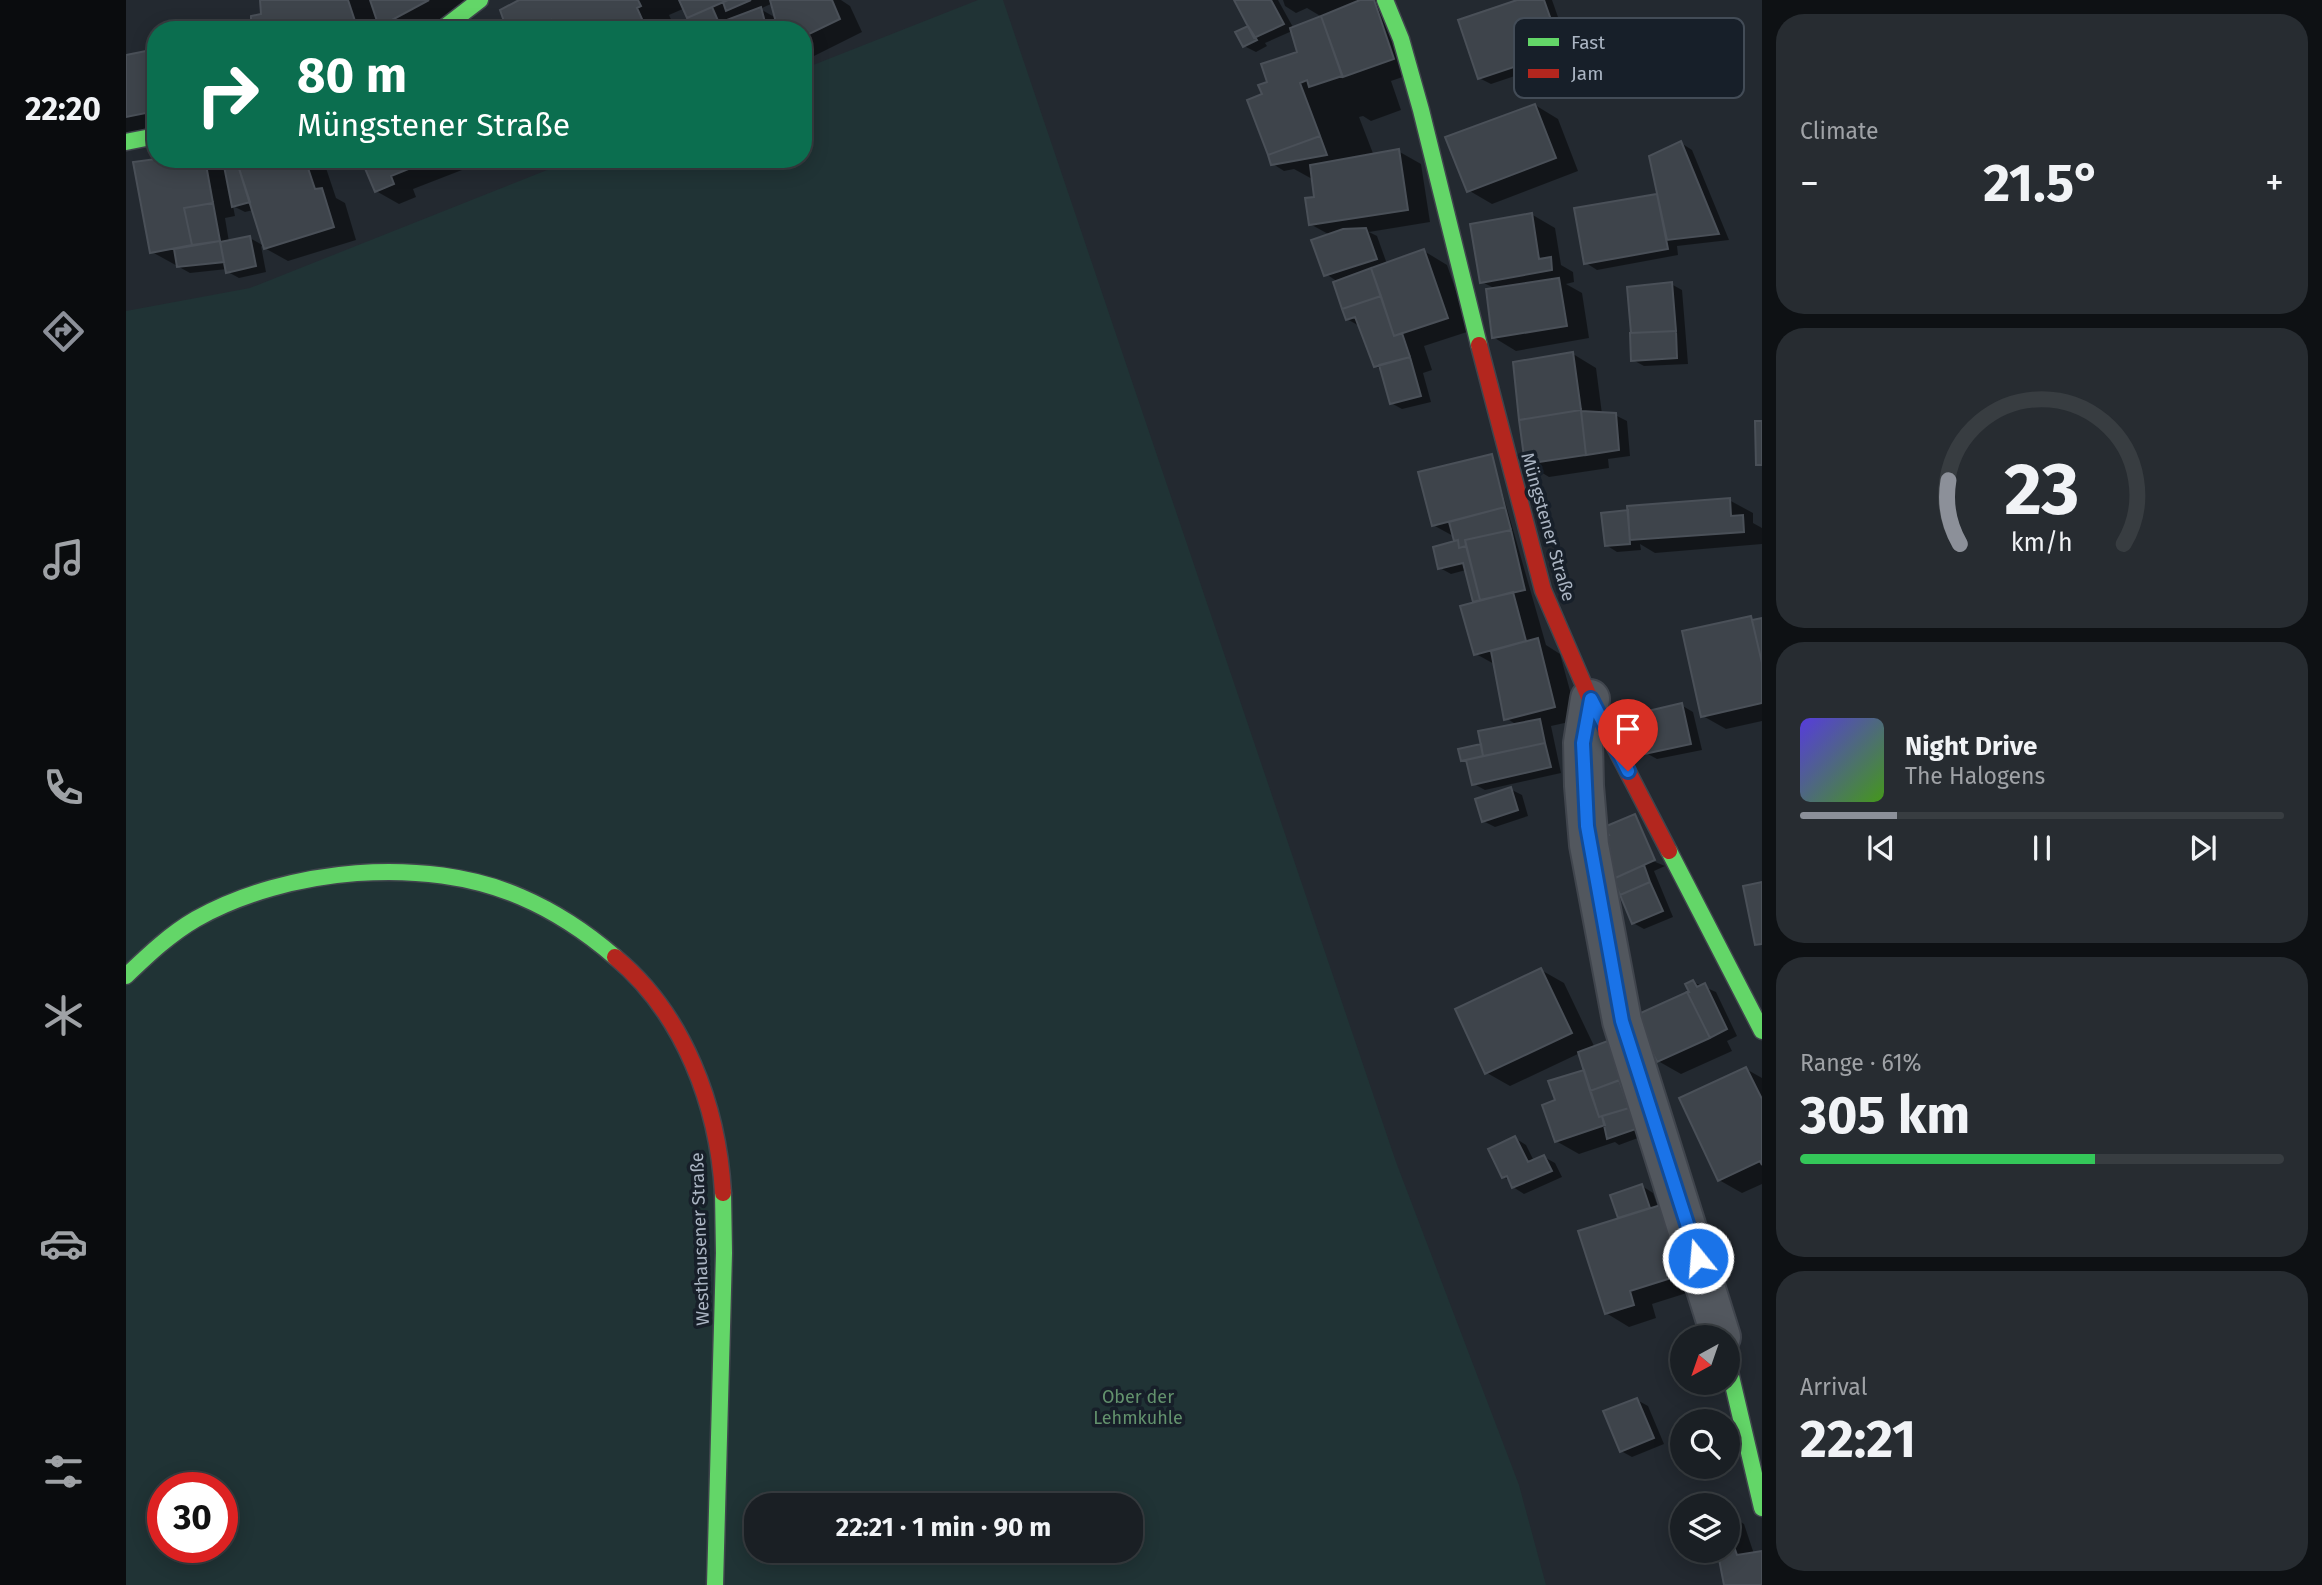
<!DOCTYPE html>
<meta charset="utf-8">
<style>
:root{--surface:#1a1f24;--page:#272c31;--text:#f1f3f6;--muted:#9fa2a6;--line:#383d41;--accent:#8c9099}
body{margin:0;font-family:"Fira Sans",sans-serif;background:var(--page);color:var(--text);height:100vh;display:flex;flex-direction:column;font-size:26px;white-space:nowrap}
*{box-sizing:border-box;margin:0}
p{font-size:23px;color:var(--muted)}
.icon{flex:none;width:38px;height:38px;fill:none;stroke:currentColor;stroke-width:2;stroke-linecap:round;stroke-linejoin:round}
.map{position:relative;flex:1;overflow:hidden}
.side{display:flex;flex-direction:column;gap:14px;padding:14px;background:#0e1114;width:560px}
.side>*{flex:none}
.guide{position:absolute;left:21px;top:21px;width:665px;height:147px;border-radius:28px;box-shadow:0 4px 18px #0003,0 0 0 2px var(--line);background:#0b6e4f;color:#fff;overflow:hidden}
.needle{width:46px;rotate:220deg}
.controls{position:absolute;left:1544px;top:1325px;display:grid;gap:14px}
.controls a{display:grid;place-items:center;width:70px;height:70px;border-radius:50%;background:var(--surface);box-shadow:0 4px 18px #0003,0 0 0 2px var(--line);font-size:35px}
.speed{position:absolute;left:21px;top:1472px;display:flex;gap:14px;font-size:35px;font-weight:700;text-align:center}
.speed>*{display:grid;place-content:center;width:91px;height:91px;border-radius:50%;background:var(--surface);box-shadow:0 4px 18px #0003,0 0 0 2px var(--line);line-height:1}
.speed .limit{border:10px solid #d22;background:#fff;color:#111}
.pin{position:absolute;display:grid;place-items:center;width:60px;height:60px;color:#fff;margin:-72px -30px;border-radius:50% 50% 50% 0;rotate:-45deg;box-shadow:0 0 7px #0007}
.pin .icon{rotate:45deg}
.me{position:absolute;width:77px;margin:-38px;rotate:343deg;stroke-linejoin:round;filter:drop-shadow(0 0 5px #0008)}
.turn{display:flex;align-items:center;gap:24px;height:147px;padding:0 35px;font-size:32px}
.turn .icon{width:91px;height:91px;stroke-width:2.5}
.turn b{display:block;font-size:49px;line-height:60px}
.big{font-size:52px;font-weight:700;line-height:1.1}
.side .widget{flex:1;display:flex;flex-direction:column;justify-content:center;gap:10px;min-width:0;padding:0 24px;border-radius:28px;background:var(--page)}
.side .dial{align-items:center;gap:0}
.dial svg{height:182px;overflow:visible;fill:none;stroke:var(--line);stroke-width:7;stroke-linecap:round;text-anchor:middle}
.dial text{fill:var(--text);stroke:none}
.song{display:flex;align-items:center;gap:21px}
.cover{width:84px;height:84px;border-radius:10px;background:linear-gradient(135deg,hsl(250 70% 55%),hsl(100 70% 35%))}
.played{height:7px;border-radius:4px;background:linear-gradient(90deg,var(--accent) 20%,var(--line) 20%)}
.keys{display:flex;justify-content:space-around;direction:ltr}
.heat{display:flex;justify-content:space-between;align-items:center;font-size:38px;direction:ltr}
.charge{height:10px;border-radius:5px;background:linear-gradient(90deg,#34c759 61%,var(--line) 0)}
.trip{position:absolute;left:618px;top:1493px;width:399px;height:70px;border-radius:28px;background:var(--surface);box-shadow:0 4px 18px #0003,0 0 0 2px var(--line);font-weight:700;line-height:70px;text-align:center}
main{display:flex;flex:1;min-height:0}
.tabs{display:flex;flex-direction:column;width:126px;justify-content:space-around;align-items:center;background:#0a0c0e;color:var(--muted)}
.tabs .icon{width:49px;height:49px}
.tabs .selected{color:var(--accent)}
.tabs b{font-size:32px;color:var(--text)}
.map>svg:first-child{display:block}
</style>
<main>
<nav class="tabs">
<b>22:20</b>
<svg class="icon selected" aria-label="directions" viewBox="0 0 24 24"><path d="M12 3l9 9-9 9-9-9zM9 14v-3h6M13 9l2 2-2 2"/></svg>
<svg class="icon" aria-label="music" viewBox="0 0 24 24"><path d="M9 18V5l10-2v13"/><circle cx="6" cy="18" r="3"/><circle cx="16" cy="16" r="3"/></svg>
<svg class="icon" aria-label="phone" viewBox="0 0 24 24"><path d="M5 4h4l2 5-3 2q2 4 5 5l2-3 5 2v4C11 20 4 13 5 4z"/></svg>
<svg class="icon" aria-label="climate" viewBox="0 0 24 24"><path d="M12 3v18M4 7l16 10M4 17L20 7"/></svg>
<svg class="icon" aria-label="car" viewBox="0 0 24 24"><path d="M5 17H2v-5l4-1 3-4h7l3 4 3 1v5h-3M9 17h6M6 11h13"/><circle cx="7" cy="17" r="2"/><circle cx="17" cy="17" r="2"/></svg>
<svg class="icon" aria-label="filters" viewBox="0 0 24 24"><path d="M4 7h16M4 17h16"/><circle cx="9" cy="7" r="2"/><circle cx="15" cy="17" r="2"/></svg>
</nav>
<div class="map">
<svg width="1636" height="1585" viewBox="0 0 1636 1585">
<rect width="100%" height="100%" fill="#232930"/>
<path fill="#203335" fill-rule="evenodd" d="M 852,0 L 877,0 L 1270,1162 L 1393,1485 L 1420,1585 L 0,1585 L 0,311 L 124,288 L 449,159 L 677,159 L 677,69 ZM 37,1488 L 96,1488 L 96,1547 L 37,1547 ZM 630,1505 L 1004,1505 L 1004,1550 L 630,1550 Z"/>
<path fill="#0007" fill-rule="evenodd" d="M 136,0 L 345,0 L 346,2 L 295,30 L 99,30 L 127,23 L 137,16 Z
M 396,0 L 715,0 L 724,6 L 736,32 L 682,59 L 677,56 L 677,30 L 568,30 L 559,8 L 543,15 L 548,26 L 544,28 L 545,30 L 383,30 ZM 647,3 L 652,19 L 634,9 Z
M 1110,0 L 1152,0 L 1168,29 L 1196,17 L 1181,8 L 1170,13 L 1159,6 L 1157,0 L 1251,0 L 1291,72 L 1265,81 L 1275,110 L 1245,121 L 1237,116 L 1233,117 L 1248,156 L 1272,151 L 1295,164 L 1304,222 L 1243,232 L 1251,236 L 1261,264 L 1298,251 L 1321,265 L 1344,331 L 1298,346 L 1306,370 L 1297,373 L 1305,402 L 1276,409 L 1265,403 L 1256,370 L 1249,366 L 1235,327 L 1221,319 L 1212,282 L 1200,274 L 1204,235 L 1184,224 L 1190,198 L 1188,180 L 1168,169 L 1158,171 L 1147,164 L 1138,95 L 1143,83 L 1173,53 L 1166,31 L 1139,43 L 1141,46 L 1130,52 L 1118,46 L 1124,27 Z
M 1396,0 L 1426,0 L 1446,57 L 1365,84 L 1353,78 Z
M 30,50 L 30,127 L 0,133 L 0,57 Z
M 1409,105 L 1432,119 L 1452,171 L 1366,204 L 1342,190 Z
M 1555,143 L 1566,150 L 1603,240 L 1551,246 L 1552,255 L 1471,270 L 1460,263 L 1450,209 L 1533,195 Z
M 37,159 L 88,159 L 100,166 L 112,159 L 197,159 L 210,198 L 219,203 L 230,240 L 162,261 L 135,246 L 140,272 L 113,278 L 102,272 L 101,269 L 64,273 L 26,252 ZM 107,206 L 119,212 L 127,210 L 138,246 L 124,238 L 103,242 L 99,218 L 109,216 Z
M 237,159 L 332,159 L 336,170 L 287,189 L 290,197 L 273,204 L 250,191 Z
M 1405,214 L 1429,228 L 1435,265 L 1447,272 L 1448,282 L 1440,284 L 1456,293 L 1463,338 L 1390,351 L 1367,337 L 1370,289 L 1356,282 Z
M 1545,284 L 1556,290 L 1562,364 L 1518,366 L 1507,360 Z
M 1447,354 L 1470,368 L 1476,414 L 1489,415 L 1501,421 L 1504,456 L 1482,459 L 1483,468 L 1423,477 L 1400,463 Z
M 1366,456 L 1420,645 L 1434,654 L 1452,720 L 1425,726 L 1435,773 L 1359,790 L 1348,784 L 1343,764 L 1337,760 L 1391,725 L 1380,718 L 1370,665 L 1350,654 L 1352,603 L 1348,601 L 1340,570 L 1325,574 L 1314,568 L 1330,542 L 1329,537 L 1307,525 Z
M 1603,500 L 1627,513 L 1627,523 L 1636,528 L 1636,544 L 1529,553 L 1514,544 L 1515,550 L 1491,552 L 1480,545 L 1503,512 Z
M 1625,618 L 1630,621 L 1636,620 L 1636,721 L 1600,729 L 1577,716 Z
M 1555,705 L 1567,712 L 1576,750 L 1531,759 L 1520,753 Z
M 1384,789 L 1396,795 L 1402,816 L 1369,827 L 1357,821 Z
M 1476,840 L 1539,866 L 1528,871 L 1547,917 L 1518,929 L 1507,923 L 1480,858 Z
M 1415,970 L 1438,983 L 1469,1048 L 1487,1040 L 1520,1135 L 1493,1145 L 1489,1142 L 1453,1154 L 1430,1141 L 1431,1101 L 1461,1073 L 1454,1053 L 1384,1086 L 1361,1073 Z
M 1567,982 L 1590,992 L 1611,1036 L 1601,1041 L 1606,1051 L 1555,1074 L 1532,1061 L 1568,998 Z
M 1620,1069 L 1636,1078 L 1636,1184 L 1616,1193 L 1593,1180 Z
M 1389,1138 L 1400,1145 L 1408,1161 L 1418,1157 L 1429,1163 L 1436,1177 L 1398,1194 L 1387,1187 L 1385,1181 L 1377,1177 Z
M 1516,1186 L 1527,1193 L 1532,1207 L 1586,1285 L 1526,1304 L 1530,1318 L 1503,1327 L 1480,1313 L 1496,1219 L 1493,1217 Z
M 1511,1400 L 1522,1406 L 1538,1444 L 1506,1457 L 1495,1451 Z
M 1601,1514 L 1618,1524 L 1628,1554 L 1636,1553 L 1636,1585 L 1600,1585 L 1595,1560 L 1586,1555 L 1601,1550 Z"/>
<path fill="#3e444b" stroke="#4a5058" stroke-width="2" d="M 134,0 L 222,0 L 232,30 L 92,30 L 125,22 L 125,16 L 135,14 Z
M 244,0 L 303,0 L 253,27 Z
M 393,0 L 512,0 L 515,6 L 511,8 L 521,30 L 429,30 L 425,20 L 407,30 L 381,30 L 374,10 Z
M 553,0 L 602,0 L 561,18 Z
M 602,0 L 625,0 L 600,11 L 597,2 Z
M 644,0 L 706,0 L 714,19 L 677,37 L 677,30 L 652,30 Z
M 1108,0 L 1145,0 L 1158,24 L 1128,38 Z
M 1234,0 L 1248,0 L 1268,59 L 1217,77 L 1195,16 Z
M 1391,0 L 1418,0 L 1436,51 L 1352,79 L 1332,20 Z
M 586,7 L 593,23 L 635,7 L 641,30 L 566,30 L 561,18 Z
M 1195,16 L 1216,76 L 1183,87 L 1181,80 L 1174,83 L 1194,136 L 1142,155 L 1121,100 L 1136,94 L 1132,85 L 1141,82 L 1135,64 L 1171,52 L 1164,28 Z
M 1122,26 L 1131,40 L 1117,47 L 1109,32 Z
M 30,49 L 30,111 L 0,117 L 0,55 Z
M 1409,104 L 1430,158 L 1341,192 L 1319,137 Z
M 1194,136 L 1201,155 L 1145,165 L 1142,155 Z
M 1555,141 L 1593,234 L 1541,240 L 1523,156 Z
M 1273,149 L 1282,210 L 1183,225 L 1179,198 L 1188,197 L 1184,165 Z
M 30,159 L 79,159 L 87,203 L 58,208 L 66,245 L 24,253 L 7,162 Z
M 104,159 L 110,159 L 124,202 L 106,207 L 97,161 Z
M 110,159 L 179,159 L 189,189 L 196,188 L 208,227 L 138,249 Z
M 235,159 L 307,159 L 265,176 L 268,184 L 249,192 Z
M 1531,194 L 1542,249 L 1458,264 L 1448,208 Z
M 87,203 L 94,241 L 66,245 L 58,208 Z
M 1406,213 L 1413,259 L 1425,257 L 1426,270 L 1354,283 L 1344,224 Z
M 1240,228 L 1251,259 L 1198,276 L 1185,240 L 1217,229 Z
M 124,236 L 130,266 L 100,273 L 94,242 Z
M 94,241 L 98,262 L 51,267 L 48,249 Z
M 1298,249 L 1322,318 L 1268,336 L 1245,268 Z
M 1245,268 L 1255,296 L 1216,309 L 1207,282 Z
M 1433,278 L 1441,326 L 1366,338 L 1360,289 Z
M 1546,282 L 1550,331 L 1505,333 L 1501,287 Z
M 1255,296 L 1268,336 L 1276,333 L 1284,357 L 1248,367 L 1229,317 L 1220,320 L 1216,309 Z
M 1550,331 L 1551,358 L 1505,361 L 1504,333 Z
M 1447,352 L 1455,410 L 1393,420 L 1387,362 Z
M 1284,357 L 1295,396 L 1264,404 L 1253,365 Z
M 1455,410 L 1460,455 L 1399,464 L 1393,420 Z
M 1455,411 L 1490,413 L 1493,450 L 1460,455 Z
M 1629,421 L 1636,421 L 1636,465 L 1630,465 Z
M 1366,454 L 1379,507 L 1306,526 L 1292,472 Z
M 1604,498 L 1605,516 L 1617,515 L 1618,532 L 1504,540 L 1501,506 Z
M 1379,507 L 1385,530 L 1339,540 L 1340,546 L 1333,548 L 1332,540 L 1328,541 L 1323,522 Z
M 1502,510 L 1504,544 L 1479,546 L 1475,513 Z
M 1385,530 L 1399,590 L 1354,600 L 1339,540 Z
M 1332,540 L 1333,548 L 1340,546 L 1354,600 L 1347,602 L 1337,563 L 1312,569 L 1307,547 Z
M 1387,592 L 1400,641 L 1348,655 L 1334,606 Z
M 1625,616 L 1636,663 L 1636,703 L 1575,717 L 1556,631 Z
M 1636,618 L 1636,663 L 1626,620 Z
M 1412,638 L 1429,707 L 1378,720 L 1365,651 Z
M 1556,703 L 1565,744 L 1518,754 L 1509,714 Z
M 1414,719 L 1419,743 L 1357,756 L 1352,731 Z
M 1419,743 L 1425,767 L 1346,785 L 1340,760 Z
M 1355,744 L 1357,756 L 1335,761 L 1332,749 Z
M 1385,787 L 1392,810 L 1356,822 L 1349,799 Z
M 1509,814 L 1529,860 L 1487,879 L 1474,839 L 1483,835 L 1478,827 Z
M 1518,865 L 1524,882 L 1494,895 L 1487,879 Z
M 1524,882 L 1537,911 L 1506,924 L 1494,895 Z
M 1636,882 L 1636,944 L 1629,945 L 1617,886 Z
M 1415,968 L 1446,1033 L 1359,1074 L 1329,1009 Z
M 1567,980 L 1571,987 L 1579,983 L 1601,1029 L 1584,1038 L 1561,992 L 1563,992 L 1559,984 Z
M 1561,992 L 1584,1038 L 1531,1062 L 1508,1016 Z
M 1487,1039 L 1500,1078 L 1464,1091 L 1452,1052 Z
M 1620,1067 L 1636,1099 L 1636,1165 L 1634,1161 L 1592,1181 L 1553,1098 Z
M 1458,1070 L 1473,1117 L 1476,1116 L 1479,1125 L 1429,1142 L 1416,1105 L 1429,1100 L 1422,1081 Z
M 1493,1080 L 1503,1108 L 1473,1117 L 1464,1091 Z
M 1503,1108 L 1510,1129 L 1481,1139 L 1476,1116 Z
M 1389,1136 L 1402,1162 L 1418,1155 L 1426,1171 L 1386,1188 L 1381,1176 L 1376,1178 L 1362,1149 Z
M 1516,1184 L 1524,1208 L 1492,1218 L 1484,1195 Z
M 1541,1203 L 1564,1272 L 1504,1291 L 1508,1305 L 1479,1314 L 1452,1231 Z
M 1511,1398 L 1528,1438 L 1494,1452 L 1477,1411 Z
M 1601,1527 L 1611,1555 L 1636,1551 L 1636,1585 L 1598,1585 L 1592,1554 L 1585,1556 L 1583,1550 L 1601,1550 Z"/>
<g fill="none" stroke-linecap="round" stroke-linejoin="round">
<g stroke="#40454d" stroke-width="42">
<path id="street" d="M 1464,699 L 1457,743 L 1458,786 L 1463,845 L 1496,1021 L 1595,1337"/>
</g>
<g stroke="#40454d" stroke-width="19">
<path id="fast" d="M 1259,0 L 1275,39 L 1295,110 L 1353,345
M 315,30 L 354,0
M 0,142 L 30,136
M 1543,851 L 1636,1031
M 0,976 C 22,955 44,934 70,919 C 161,868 299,855 395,897 C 430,912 460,932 489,957
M 1601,1359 L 1636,1508
M 589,1585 L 598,1253 L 597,1193"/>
</g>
<g stroke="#40454d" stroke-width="19">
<path id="jam" d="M 1353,345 L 1417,590 L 1464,699 L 1543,851
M 489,957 C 558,1014 592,1106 597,1193"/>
</g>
<use href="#street" stroke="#52575e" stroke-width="38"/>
<use href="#fast" stroke="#63d668" stroke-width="16"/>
<use href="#jam" stroke="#b3261e" stroke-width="16"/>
</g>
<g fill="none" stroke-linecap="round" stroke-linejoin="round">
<g stroke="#114b97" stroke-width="18">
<path id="route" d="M 1502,771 L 1465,699 L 1457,743 L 1461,826 L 1496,1021 L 1572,1258"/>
</g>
<use href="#route" stroke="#1a73e8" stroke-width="12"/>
</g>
<g text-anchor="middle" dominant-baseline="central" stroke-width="7" stroke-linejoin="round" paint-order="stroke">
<g font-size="18" fill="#abb5c3" stroke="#171f29">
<text transform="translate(1422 527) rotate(74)">Müngstener Straße</text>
<text transform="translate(574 1239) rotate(-92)">Westhausener Straße</text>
</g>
<g font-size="18" fill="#63926d" stroke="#171f29">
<text x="1012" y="1397">Ober der<tspan x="1012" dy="21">Lehmkuhle</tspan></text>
</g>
</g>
<rect x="1388" y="18" width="230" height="80" rx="10" fill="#171f29" stroke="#434c57" stroke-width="2"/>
<rect x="1402" y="38" width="31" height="8" fill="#63d668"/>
<rect x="1402" y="69" width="31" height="9" fill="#b3261e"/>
<g font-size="19" fill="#abb5c3">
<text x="1445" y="49">Fast</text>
<text x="1445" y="80">Jam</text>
</g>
</svg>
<div class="controls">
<a><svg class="needle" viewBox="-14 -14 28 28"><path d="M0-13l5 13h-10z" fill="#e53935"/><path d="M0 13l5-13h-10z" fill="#9fa2a6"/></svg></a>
<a><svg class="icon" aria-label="search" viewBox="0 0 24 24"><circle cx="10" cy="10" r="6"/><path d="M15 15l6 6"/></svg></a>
<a><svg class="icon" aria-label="layers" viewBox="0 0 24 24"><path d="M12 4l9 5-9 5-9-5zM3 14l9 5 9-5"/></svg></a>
</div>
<div class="speed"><div class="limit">30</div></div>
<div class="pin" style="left:1502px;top:771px;background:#d93025"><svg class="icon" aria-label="arrive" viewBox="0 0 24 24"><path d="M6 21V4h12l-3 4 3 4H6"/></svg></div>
<svg class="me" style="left:1572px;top:1258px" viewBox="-20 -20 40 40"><circle r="17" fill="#1a73e8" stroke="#fff" stroke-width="3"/><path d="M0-11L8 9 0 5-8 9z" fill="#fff"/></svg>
<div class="trip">22:21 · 1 min · 90 m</div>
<div class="guide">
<div class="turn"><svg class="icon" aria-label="right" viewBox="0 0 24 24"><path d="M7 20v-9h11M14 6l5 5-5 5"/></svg><div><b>80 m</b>Müngstener Straße</div></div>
</div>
</div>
<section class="side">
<div class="widget"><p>Climate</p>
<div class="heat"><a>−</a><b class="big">21.5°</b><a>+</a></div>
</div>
<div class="widget dial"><svg viewBox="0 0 100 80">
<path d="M14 69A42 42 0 1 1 86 69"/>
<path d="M14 69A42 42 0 0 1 9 41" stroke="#8c9099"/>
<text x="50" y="56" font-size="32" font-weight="700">23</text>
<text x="50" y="72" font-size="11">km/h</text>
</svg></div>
<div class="widget">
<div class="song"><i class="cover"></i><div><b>Night Drive</b><p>The Halogens</p></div></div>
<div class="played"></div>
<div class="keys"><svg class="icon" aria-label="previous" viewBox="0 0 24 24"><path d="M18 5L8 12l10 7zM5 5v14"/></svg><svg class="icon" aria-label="pause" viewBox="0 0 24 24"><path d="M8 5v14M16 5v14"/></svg><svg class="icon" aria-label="next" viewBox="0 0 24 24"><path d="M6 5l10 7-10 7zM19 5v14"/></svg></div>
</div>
<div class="widget"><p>Range · 61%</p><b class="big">305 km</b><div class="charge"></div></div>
<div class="widget"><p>Arrival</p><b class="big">22:21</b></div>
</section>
</main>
